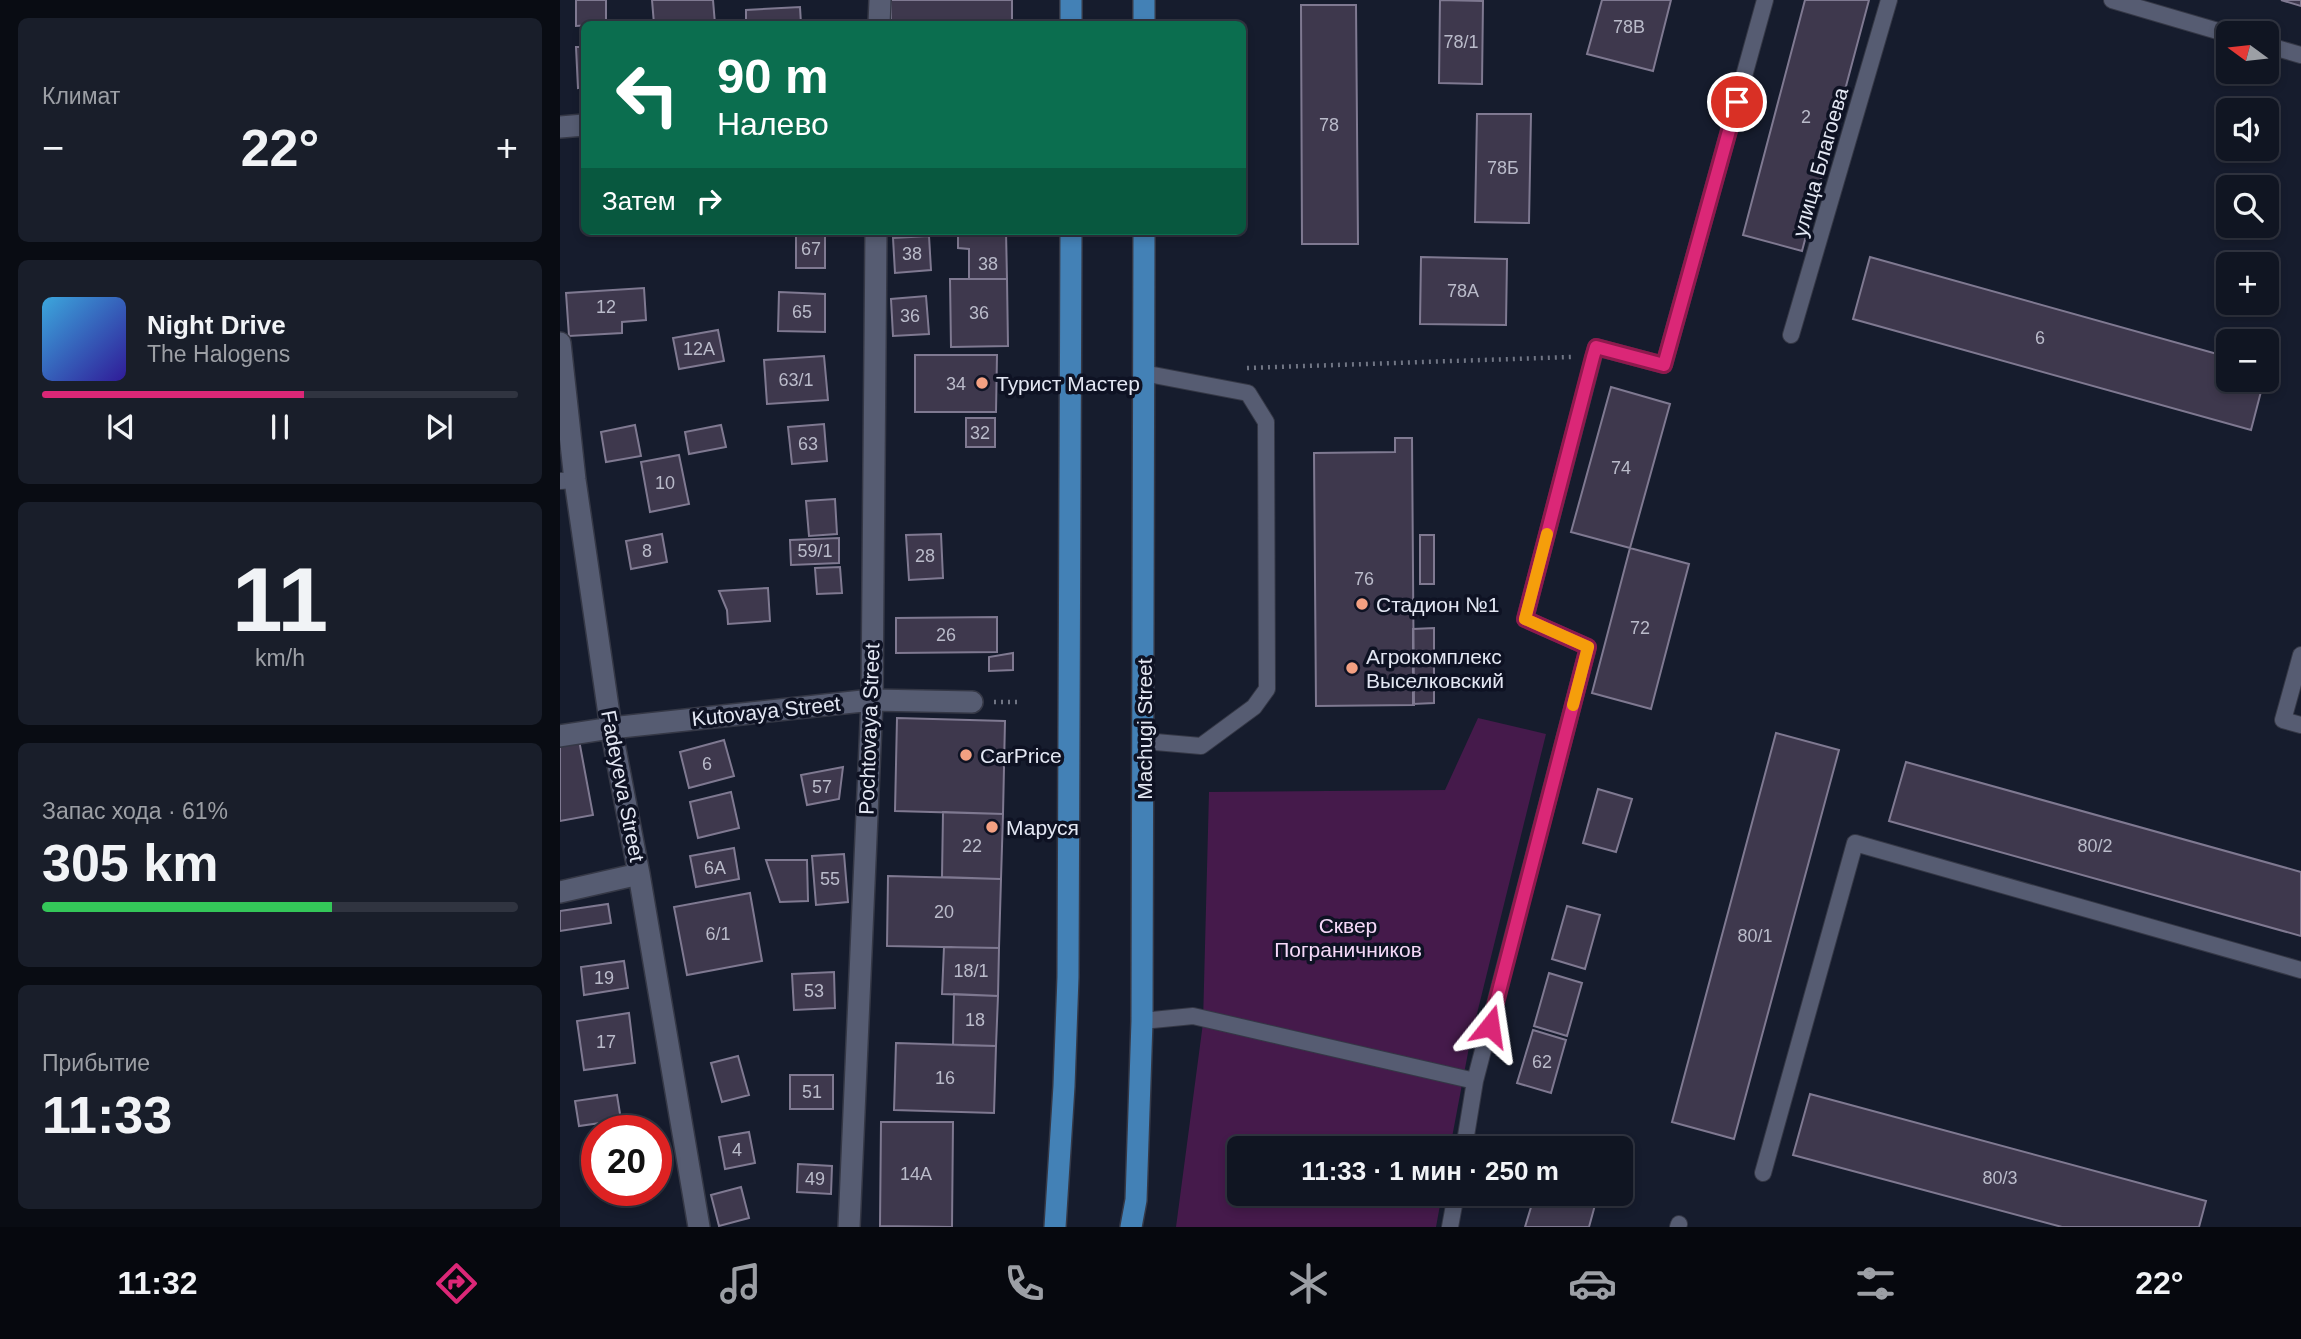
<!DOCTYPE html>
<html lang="ru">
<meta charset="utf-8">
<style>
:root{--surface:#101522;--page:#191e2a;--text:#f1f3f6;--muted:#9c9fa5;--line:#303440;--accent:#db2777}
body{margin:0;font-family:Arial,sans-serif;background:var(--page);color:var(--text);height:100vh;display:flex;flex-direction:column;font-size:26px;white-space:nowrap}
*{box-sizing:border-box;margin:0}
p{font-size:23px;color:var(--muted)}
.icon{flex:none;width:38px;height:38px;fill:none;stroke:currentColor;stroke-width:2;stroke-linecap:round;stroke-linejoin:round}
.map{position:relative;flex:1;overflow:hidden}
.details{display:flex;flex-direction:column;gap:18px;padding:18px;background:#090c13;width:560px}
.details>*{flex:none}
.guide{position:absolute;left:21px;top:21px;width:665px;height:214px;border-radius:10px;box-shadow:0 4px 10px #0003,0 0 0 2px var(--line);background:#0b6e4f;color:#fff;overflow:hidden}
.needle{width:46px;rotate:285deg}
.controls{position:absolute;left:1656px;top:21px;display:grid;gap:14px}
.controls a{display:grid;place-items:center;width:63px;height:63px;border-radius:10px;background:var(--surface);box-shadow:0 4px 10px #0003,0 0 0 2px var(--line);font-size:35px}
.speed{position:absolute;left:21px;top:1115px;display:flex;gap:14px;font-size:35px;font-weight:700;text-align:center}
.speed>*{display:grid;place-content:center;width:91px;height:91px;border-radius:50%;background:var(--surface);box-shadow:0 4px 10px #0003,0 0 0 2px var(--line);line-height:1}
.speed .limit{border:10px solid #d22;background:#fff;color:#111}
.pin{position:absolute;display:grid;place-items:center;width:60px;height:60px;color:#fff;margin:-30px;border:4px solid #fff;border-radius:50%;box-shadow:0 2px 7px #0007}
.me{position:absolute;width:77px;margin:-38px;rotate:15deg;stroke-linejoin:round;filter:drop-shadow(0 0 5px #0008)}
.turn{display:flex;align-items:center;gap:24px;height:147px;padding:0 21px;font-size:32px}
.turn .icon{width:91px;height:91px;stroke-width:2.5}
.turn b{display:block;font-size:49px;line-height:60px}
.then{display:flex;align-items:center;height:66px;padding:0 21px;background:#0003;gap:14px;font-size:26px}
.big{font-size:52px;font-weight:700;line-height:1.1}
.details .tile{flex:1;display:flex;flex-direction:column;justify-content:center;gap:10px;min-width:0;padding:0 24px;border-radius:10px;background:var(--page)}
.details .dial{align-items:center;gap:0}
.dial b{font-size:91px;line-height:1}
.song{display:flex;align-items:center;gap:21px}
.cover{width:84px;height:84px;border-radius:10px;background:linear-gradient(135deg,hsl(200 70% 55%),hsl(250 70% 35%))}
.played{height:7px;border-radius:4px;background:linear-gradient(90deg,var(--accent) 55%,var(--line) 55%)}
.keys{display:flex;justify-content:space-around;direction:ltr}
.heat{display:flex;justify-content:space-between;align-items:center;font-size:38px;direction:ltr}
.charge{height:10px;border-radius:5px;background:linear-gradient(90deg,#34c759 61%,var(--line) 0)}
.trip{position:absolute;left:667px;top:1136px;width:406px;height:70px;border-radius:10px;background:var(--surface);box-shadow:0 4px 10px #0003,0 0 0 2px var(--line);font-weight:700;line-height:70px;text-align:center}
.tabs{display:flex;height:112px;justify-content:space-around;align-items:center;background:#06080e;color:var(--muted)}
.tabs .icon{width:49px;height:49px}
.tabs .active{color:var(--accent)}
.tabs b{font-size:32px;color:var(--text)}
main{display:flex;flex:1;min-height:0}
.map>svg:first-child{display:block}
</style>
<main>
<section class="details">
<div class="tile"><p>Климат</p>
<div class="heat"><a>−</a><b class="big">22°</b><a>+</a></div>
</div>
<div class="tile">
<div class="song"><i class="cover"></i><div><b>Night Drive</b><p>The Halogens</p></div></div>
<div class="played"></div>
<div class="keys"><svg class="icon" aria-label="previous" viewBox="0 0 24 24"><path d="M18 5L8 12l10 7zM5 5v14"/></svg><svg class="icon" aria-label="pause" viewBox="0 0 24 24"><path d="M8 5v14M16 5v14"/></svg><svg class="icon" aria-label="next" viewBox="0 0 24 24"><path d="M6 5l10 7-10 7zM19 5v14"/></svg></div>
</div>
<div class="tile dial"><b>11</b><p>km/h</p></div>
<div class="tile"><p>Запас хода · 61%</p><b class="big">305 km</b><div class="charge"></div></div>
<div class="tile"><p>Прибытие</p><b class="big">11:33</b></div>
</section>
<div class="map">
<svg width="1741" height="1227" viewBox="0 0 1741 1227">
<rect width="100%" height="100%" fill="#161c2d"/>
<path fill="#451a4b" d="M 918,718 L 986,734 L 910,1042 L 890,1148 L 679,1148 L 679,1194 L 882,1194 L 876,1227 L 616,1227 L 643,1023 L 649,792 L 885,790 Z"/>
<path fill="#3e384d" stroke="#7f7991" stroke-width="2" d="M 16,0 L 46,0 L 46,24 L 16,26 Z
M 92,0 L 153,0 L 155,24 L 94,24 Z
M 331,0 L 452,0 L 452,24 L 331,24 Z
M 880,0 L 923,1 L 922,84 L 879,83 Z
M 1042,0 L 1111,0 L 1093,71 L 1027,54 Z
M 1245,0 L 1309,0 L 1242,251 L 1183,235 Z
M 1721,0 L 1741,0 L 1741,6 Z
M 741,5 L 796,5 L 798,244 L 742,244 Z
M 240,7 L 241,24 L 186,24 L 186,10 Z
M 16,47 L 24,47 L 24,87 L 18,88 Z
M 917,114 L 971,114 L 969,223 L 915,222 Z
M 236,231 L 265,231 L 265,268 L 236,268 Z
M 398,231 L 446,231 L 447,279 L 409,279 L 409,249 L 398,248 Z
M 369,236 L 371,270 L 335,273 L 333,238 Z
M 861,257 L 947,259 L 946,325 L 860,324 Z
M 1310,257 L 1668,357 L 1668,380 L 1704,380 L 1691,430 L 1293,319 Z
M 390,279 L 447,279 L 448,346 L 391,347 Z
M 84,288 L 86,320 L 62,322 L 62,333 L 9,336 L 6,293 Z
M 219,292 L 265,294 L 265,332 L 218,331 Z
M 366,296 L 369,334 L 333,336 L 331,299 Z
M 158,330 L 164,361 L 119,369 L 113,338 Z
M 355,355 L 437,355 L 436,412 L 355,412 Z
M 264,356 L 268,400 L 207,404 L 204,360 Z
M 1051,387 L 1110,404 L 1070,548 L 1011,532 Z
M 406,418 L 435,418 L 435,447 L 406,447 Z
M 264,424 L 267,461 L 232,464 L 228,427 Z
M 75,425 L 81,456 L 46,462 L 41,432 Z
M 161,425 L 166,447 L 129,454 L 125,432 Z
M 835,438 L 852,438 L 854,705 L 756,706 L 754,453 L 835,452 Z
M 119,455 L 129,504 L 90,512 L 81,462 Z
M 275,499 L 277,534 L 249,536 L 246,501 Z
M 102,534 L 107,562 L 71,569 L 66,541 Z
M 381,534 L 383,578 L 349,580 L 346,535 Z
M 860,535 L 874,535 L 874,584 L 860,584 Z
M 279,538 L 279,563 L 231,565 L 230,540 Z
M 1070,548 L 1129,564 L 1091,709 L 1032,693 Z
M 280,567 L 282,593 L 257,594 L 255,568 Z
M 208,588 L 210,621 L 168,624 L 167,610 L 159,591 Z
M 437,617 L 437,652 L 336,653 L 336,618 Z
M 874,628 L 874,703 L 853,704 L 853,629 Z
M 453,653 L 453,670 L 429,671 L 429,657 Z
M 337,718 L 445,721 L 443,814 L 335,811 Z
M 1216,733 L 1279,750 L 1174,1139 L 1112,1122 Z
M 19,740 L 33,815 L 0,821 L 0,743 Z
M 164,740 L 174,776 L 129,788 L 120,752 Z
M 1346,762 L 1741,872 L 1741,936 L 1329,821 Z
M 283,767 L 279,799 L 247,805 L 241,775 Z
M 1038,789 L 1072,799 L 1056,852 L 1023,843 Z
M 171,792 L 179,828 L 138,838 L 130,802 Z
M 383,812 L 443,814 L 441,879 L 382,877 Z
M 174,848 L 179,879 L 136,887 L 130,856 Z
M 284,854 L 288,902 L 256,905 L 252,856 Z
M 206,860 L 247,860 L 248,901 L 220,902 Z
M 328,876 L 441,879 L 439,948 L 327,946 Z
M 190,893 L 202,961 L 127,975 L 114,907 Z
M 48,904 L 51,923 L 0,931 L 0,911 Z
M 1007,906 L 1040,915 L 1025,969 L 992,959 Z
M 384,947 L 439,948 L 438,996 L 382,994 Z
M 64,961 L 68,988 L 24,995 L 21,967 Z
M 274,972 L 275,1008 L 234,1010 L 232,974 Z
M 989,973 L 1022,983 L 1007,1036 L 974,1026 Z
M 394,994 L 438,996 L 436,1046 L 393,1045 Z
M 69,1013 L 75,1063 L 24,1070 L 17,1021 Z
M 973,1030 L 1006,1040 L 991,1093 L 957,1083 Z
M 336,1043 L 436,1046 L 434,1113 L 334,1110 Z
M 178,1056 L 189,1095 L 162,1102 L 151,1063 Z
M 230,1075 L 273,1075 L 273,1109 L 230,1109 Z
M 1250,1094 L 1646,1201 L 1639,1227 L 1502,1227 L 1233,1155 Z
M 57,1095 L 61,1120 L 19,1126 L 15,1101 Z
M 321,1122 L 393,1122 L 392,1227 L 320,1226 Z
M 189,1132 L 195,1163 L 165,1169 L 159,1137 Z
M 991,1136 L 1036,1148 L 987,1148 Z
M 238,1164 L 272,1166 L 271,1194 L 237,1192 Z
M 181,1187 L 189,1218 L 159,1226 L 151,1195 Z
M 975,1194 L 1038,1194 L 1029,1227 L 965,1227 Z"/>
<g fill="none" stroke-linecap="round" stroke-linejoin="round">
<g stroke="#353846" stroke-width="18">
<path id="service" d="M 1552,0 L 1668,34
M 1706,45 L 1741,55
M 1231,335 L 1329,0
M 583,373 L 688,393 L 706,422 L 707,689 L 694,707 L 641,746 L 584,741
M 0,481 L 15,480
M 1741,655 L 1723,720 L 1741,725
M 582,1021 L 633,1016 L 915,1081 L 1028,647 L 965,619 L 1036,347 L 1104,365 L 1205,0
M 904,1148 L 915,1081
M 1203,1173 L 1295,843 L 1741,970
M 890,1227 L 896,1194
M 1118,1227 L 1119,1224"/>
</g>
<g stroke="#353846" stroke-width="24">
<path id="minor" d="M 319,24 L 320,0
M 0,127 L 24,125
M 0,343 L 15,480 L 51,728 L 79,874 L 139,1227
M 0,736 L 51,728 L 312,700 L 412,702
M 0,892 L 79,874
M 289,1227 L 312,700 L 316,231"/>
</g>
<g stroke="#353846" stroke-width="24">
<path id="primary" d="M 511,24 L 511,0
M 584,24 L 584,0
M 495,1227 L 504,1086 L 508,977 L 511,231
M 571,1227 L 576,1200 L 582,1021 L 584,231"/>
</g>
<path stroke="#707584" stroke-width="4.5" stroke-dasharray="2 5" stroke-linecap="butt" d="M 687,368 L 1011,357
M 434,702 L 461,702"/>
<use href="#service" stroke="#565c72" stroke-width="16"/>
<use href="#minor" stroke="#565c72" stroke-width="21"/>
<use href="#primary" stroke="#4381b6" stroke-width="21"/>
</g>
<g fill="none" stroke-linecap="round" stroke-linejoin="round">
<g stroke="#8e194d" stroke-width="18">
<path id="route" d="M 930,1026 L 1028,647 L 965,619 L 1033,357 L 1036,347 L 1104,365 L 1177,102"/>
</g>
<use href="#route" stroke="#db2777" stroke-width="12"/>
<path stroke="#f59e0b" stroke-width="12" d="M 987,534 L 965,619 L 1028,647 L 1013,705"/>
</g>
<g fill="#f3a082" stroke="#0e1223" stroke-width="2.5">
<circle cx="422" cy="383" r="7"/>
<circle cx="802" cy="604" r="7"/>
<circle cx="792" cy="668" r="7"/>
<circle cx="406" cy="755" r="7"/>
<circle cx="432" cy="827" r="7"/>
</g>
<g text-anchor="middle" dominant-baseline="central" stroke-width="7" stroke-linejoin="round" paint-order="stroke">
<g font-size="18" fill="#babbca">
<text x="1069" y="27">78В</text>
<text x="901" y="42">78/1</text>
<text x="1246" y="117">2</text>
<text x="769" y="125">78</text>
<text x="943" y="168">78Б</text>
<text x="251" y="249">67</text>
<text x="352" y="254">38</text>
<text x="428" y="264">38</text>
<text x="903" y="291">78А</text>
<text x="46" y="307">12</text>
<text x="242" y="312">65</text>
<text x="419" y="313">36</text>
<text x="350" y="316">36</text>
<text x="1480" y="338">6</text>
<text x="139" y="349">12А</text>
<text x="236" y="380">63/1</text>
<text x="396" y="384">34</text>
<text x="420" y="433">32</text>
<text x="248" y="444">63</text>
<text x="1061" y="468">74</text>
<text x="105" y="483">10</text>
<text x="87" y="551">8</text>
<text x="255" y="551">59/1</text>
<text x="365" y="556">28</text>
<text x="804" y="579">76</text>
<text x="1080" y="628">72</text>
<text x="386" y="635">26</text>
<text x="147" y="764">6</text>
<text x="262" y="787">57</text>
<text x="412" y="846">22</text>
<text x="1535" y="846">80/2</text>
<text x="155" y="868">6А</text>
<text x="270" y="879">55</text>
<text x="384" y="912">20</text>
<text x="158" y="934">6/1</text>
<text x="1195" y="936">80/1</text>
<text x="411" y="971">18/1</text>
<text x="44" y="978">19</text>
<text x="254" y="991">53</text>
<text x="415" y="1020">18</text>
<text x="46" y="1042">17</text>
<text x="982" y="1062">62</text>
<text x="385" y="1078">16</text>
<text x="252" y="1092">51</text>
<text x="177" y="1150">4</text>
<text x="356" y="1174">14А</text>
<text x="1440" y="1178">80/3</text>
<text x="255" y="1179">49</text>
</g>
<g font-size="21" fill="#e3e7f3" stroke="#0e1223">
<text transform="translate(1260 162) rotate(-74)">улица Благоева</text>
<text transform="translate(206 711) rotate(-6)">Kutovaya Street</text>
<text transform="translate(309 729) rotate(-88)">Pochtovaya Street</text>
<text transform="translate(584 729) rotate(-90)">Machugi Street</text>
<text transform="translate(63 786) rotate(79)">Fadeyeva Street</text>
</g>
<g font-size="21" fill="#e3e7f3" stroke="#0e1223" text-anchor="start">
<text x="436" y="383">Турист Мастер</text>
<text x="816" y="604">Стадион №1</text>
<text x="806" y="656">Агрокомплекс<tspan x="806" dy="24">Выселковский</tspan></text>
<text x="420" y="755">CarPrice</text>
<text x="446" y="827">Маруся</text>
</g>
<g font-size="21" fill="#f5d8f8" stroke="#0e1223">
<text x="788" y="925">Сквер<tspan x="788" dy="24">Пограничников</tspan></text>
</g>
</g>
</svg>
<div class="controls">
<a><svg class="needle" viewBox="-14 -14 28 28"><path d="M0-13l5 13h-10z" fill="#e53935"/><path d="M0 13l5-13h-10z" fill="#9c9fa5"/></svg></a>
<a><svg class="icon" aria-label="sound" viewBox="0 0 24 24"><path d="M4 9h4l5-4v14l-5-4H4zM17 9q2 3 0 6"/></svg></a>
<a><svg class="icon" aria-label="search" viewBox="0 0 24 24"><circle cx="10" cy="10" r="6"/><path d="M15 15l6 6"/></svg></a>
<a>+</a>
<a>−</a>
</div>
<div class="speed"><div class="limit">20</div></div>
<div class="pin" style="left:1177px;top:102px;background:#d93025"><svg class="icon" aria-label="arrive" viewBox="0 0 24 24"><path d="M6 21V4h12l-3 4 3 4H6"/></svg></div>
<svg class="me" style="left:930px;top:1026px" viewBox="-20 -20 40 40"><path d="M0-17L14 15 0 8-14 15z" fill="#db2777" stroke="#fff" stroke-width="4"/></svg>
<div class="trip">11:33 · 1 мин · 250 m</div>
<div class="guide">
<div class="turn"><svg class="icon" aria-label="left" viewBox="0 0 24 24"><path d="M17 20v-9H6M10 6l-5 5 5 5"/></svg><div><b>90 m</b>Налево</div></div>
<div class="then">Затем<svg class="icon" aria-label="right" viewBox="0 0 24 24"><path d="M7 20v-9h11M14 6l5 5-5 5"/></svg></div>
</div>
</div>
</main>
<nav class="tabs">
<b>11:32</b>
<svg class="icon active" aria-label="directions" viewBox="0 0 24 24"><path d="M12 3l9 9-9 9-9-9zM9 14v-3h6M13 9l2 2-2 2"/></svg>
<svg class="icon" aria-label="music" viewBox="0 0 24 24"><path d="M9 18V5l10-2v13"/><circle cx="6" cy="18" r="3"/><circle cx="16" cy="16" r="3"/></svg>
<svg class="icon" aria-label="phone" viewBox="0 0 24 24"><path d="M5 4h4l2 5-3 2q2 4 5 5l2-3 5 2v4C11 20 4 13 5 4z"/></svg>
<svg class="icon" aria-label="climate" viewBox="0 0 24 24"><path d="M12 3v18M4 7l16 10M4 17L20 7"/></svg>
<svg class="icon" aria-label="car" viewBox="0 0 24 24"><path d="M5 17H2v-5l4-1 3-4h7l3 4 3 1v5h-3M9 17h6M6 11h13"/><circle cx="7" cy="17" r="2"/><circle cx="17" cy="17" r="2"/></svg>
<svg class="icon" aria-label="filters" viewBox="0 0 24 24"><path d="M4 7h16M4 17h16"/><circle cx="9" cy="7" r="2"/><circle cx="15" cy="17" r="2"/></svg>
<b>22°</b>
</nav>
